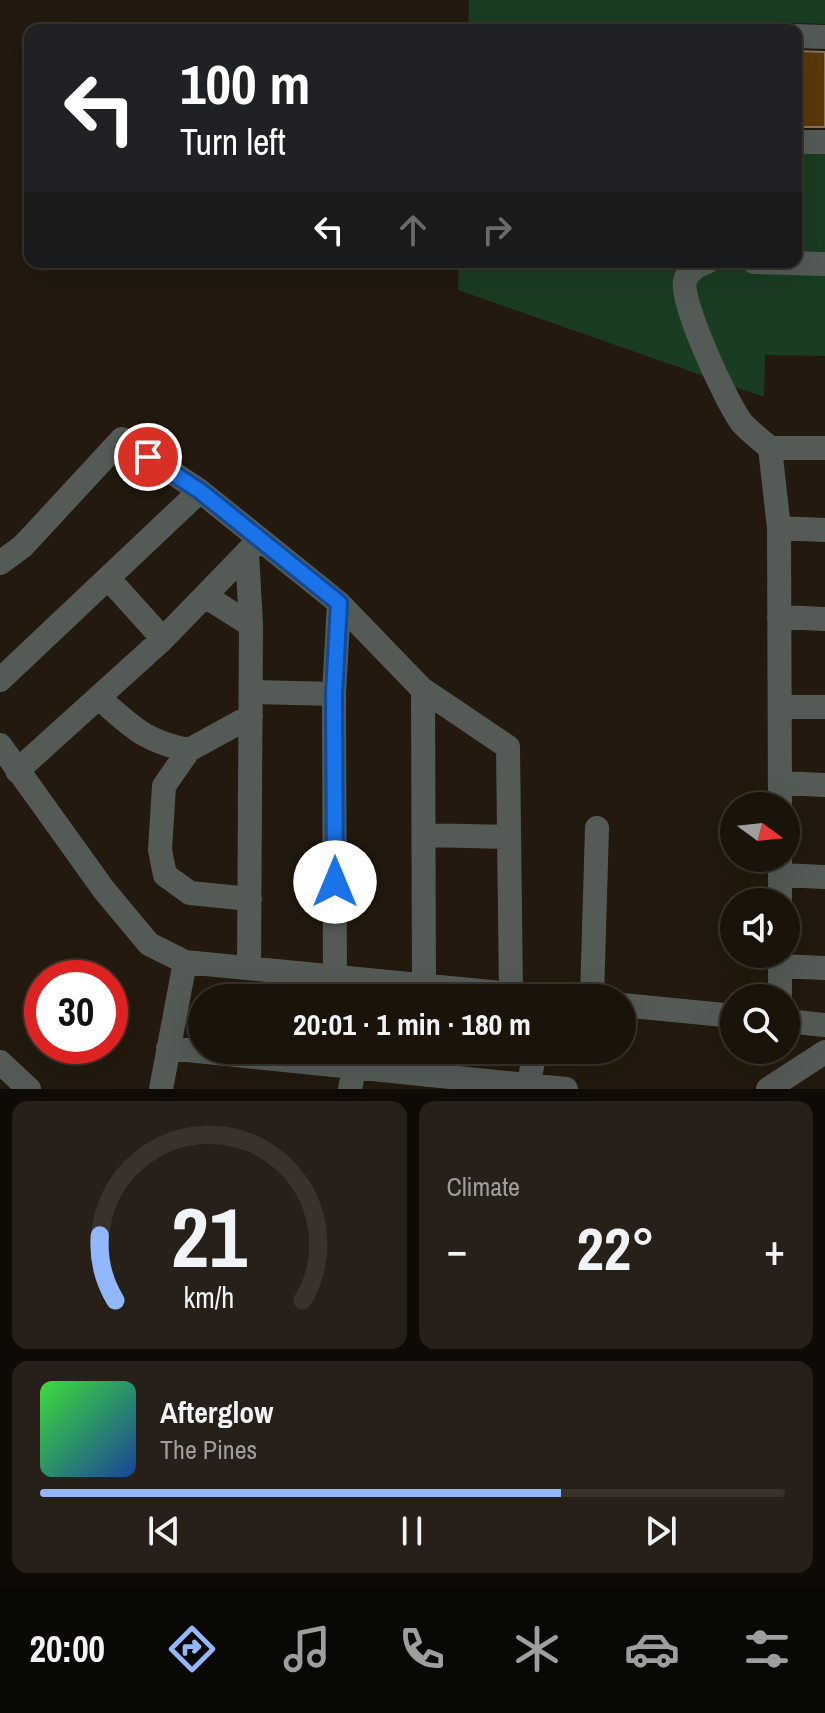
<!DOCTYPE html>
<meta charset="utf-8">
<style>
:root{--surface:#1a130a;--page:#272018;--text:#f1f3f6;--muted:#9f9e9c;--line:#38322b;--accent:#92b7fd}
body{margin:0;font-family:"Archivo Narrow",sans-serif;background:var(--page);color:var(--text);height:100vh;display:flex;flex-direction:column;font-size:30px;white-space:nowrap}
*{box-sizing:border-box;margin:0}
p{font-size:26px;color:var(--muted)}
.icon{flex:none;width:44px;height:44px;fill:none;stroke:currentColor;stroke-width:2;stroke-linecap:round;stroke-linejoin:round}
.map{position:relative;height:1089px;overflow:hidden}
.panel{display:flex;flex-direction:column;gap:12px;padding:12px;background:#0e0a06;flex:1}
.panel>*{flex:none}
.hud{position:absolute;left:24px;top:24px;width:778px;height:244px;border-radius:16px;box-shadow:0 8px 32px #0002,0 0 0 2px var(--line);background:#202124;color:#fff;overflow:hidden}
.needle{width:52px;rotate:105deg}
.buttons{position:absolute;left:720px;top:792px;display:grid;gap:16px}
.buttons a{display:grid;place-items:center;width:80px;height:80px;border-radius:50%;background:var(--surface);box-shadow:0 8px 32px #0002,0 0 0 2px var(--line);font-size:40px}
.speed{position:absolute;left:24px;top:960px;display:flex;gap:16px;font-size:40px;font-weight:700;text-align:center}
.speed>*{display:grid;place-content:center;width:104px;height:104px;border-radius:50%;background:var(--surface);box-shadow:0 8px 32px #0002,0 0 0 2px var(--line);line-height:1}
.speed .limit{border:12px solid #d22;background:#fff;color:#111}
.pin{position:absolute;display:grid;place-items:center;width:68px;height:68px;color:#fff;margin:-34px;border:4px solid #fff;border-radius:50%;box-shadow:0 2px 8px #0007}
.me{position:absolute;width:88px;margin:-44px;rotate:0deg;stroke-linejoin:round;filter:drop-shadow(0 0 6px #0008)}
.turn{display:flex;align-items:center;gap:28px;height:168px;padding:0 24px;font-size:36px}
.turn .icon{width:104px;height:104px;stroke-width:2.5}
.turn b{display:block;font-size:56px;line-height:68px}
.lanes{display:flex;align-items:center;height:76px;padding:0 24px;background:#0003;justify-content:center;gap:40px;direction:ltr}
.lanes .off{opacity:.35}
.big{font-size:60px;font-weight:700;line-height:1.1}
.panel .card{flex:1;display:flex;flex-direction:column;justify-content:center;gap:12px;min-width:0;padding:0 28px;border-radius:16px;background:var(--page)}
.panel .dial{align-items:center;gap:0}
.dial svg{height:208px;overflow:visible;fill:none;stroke:var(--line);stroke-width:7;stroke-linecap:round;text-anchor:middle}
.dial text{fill:var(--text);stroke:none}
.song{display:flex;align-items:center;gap:24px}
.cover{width:96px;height:96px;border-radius:12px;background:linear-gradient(135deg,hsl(120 70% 55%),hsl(220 70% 35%))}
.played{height:8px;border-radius:4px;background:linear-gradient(90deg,var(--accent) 70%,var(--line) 70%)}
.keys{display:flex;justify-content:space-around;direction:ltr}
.heat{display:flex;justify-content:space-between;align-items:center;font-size:44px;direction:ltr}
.panel .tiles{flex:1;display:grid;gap:12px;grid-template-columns:1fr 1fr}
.card:last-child{grid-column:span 2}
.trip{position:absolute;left:188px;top:984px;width:448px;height:80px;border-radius:40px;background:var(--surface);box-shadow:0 8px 32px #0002,0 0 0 2px var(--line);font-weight:700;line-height:80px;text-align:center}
.tab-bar{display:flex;height:128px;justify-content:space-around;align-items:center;background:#0a0804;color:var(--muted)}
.tab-bar .icon{width:56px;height:56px}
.tab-bar .on{color:var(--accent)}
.tab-bar b{font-size:36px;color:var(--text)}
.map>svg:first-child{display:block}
</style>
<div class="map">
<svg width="825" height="1089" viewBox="0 0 825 1089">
<rect width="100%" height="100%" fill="#23190e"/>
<path fill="#1a3c21" d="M 469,0 L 825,0 L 825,24 L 763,22 L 763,30 L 468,30 Z
M 796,154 L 825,154 L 825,356 L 765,355 L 764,397 L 458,290 L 459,262 L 796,262 Z"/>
<path fill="#5b3808" stroke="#827568" stroke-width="2" d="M 796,51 L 825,52 L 825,127 L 796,127 Z"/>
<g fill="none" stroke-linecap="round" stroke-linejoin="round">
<path stroke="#545b56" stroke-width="24" d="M 796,36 L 825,37
M 796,142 L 825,142
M 707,262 C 698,265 688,270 685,281 C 679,300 728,406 742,423 C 750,432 761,440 770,448 L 779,528 L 780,806
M 754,262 L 825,264
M 770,448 L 825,448
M 779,528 L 825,530
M 247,552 L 251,625 L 249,968
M 0,563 L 23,546 L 122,439 L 200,491
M 108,578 L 163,639
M 205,596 L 251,625
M 779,617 L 825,619
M 0,680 L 200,491 L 339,603
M 422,689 L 508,747 L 511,994
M 251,692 L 334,694 L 335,977
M 334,694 L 339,603 L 423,690 L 424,985
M 99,698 C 131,726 145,742 189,750 L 251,716
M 780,707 L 825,707
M 0,745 L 104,890 L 149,944 L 185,962 L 552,998
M 189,750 L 164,786 L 160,850 L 165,875 L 190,893 L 250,899
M 17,771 L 163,639 L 253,546
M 780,783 L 825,785
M 424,835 L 509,837
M 780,858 L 780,902
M 780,875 L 825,877
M 780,954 L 780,998
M 780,966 L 825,968
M 592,998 L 597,828
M 622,1005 L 734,1016
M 786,1021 L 825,1025
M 168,1048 L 566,1089
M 0,1062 L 29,1089
M 161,1089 L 185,962
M 350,1089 L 358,1050
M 528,1089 L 535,1050
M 768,1089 L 825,1052"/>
</g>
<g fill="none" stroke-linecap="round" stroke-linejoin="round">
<g stroke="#114b97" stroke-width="20">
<path id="route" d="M 148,457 L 200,491 L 339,603 L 334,694 L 335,882"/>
</g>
<use href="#route" stroke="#1a73e8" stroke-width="14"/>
</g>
</svg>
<div class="buttons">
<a><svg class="needle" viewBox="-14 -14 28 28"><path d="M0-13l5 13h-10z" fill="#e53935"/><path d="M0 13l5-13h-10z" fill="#9f9e9c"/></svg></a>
<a><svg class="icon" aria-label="sound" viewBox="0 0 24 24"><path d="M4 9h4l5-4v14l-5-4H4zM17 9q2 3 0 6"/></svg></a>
<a><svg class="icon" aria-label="search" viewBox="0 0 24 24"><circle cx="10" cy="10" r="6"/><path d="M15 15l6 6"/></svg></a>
</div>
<div class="speed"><div class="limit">30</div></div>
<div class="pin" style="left:148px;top:457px;background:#d93025"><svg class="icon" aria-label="arrive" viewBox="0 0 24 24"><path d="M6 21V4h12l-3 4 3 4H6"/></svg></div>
<svg class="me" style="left:335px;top:882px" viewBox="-20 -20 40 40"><circle r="19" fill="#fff"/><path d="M0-13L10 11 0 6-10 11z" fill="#1a73e8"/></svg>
<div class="trip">20:01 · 1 min · 180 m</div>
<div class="hud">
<div class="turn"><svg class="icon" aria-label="left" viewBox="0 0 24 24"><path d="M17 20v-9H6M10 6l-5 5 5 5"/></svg><div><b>100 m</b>Turn left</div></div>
<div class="lanes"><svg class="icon" aria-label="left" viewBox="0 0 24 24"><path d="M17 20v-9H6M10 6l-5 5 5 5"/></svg><svg class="icon off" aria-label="ahead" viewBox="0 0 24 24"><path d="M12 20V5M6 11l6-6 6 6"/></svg><svg class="icon off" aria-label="right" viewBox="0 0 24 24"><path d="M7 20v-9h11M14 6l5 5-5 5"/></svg></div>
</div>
</div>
<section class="panel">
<div class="tiles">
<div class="card dial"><svg viewBox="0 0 100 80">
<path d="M14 69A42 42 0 1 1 86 69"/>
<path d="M14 69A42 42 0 0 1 8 44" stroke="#92b7fd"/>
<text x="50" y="56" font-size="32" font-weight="700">21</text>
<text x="50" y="72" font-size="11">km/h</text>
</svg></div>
<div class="card"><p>Climate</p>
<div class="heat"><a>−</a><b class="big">22°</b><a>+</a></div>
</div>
<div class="card">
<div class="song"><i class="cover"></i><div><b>Afterglow</b><p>The Pines</p></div></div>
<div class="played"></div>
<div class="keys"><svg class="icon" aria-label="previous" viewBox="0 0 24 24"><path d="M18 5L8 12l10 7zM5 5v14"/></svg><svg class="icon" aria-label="pause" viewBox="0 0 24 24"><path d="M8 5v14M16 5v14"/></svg><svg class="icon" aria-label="next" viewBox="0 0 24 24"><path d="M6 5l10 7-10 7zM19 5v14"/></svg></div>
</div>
</div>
</section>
<nav class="tab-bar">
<b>20:00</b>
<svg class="icon on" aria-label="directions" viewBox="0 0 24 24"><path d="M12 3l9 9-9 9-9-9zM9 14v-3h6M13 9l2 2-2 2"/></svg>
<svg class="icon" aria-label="music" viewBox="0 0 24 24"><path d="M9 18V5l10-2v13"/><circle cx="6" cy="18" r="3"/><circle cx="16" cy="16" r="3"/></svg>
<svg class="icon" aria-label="phone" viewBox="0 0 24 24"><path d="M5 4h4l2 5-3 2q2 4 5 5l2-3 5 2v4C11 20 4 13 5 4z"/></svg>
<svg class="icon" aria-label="climate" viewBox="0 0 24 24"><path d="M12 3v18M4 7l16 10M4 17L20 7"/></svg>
<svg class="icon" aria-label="car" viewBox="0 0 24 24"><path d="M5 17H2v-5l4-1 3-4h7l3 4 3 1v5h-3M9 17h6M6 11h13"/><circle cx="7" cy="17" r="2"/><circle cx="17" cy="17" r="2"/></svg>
<svg class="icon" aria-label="filters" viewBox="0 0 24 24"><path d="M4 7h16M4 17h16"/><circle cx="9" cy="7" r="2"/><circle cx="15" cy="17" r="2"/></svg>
</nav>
